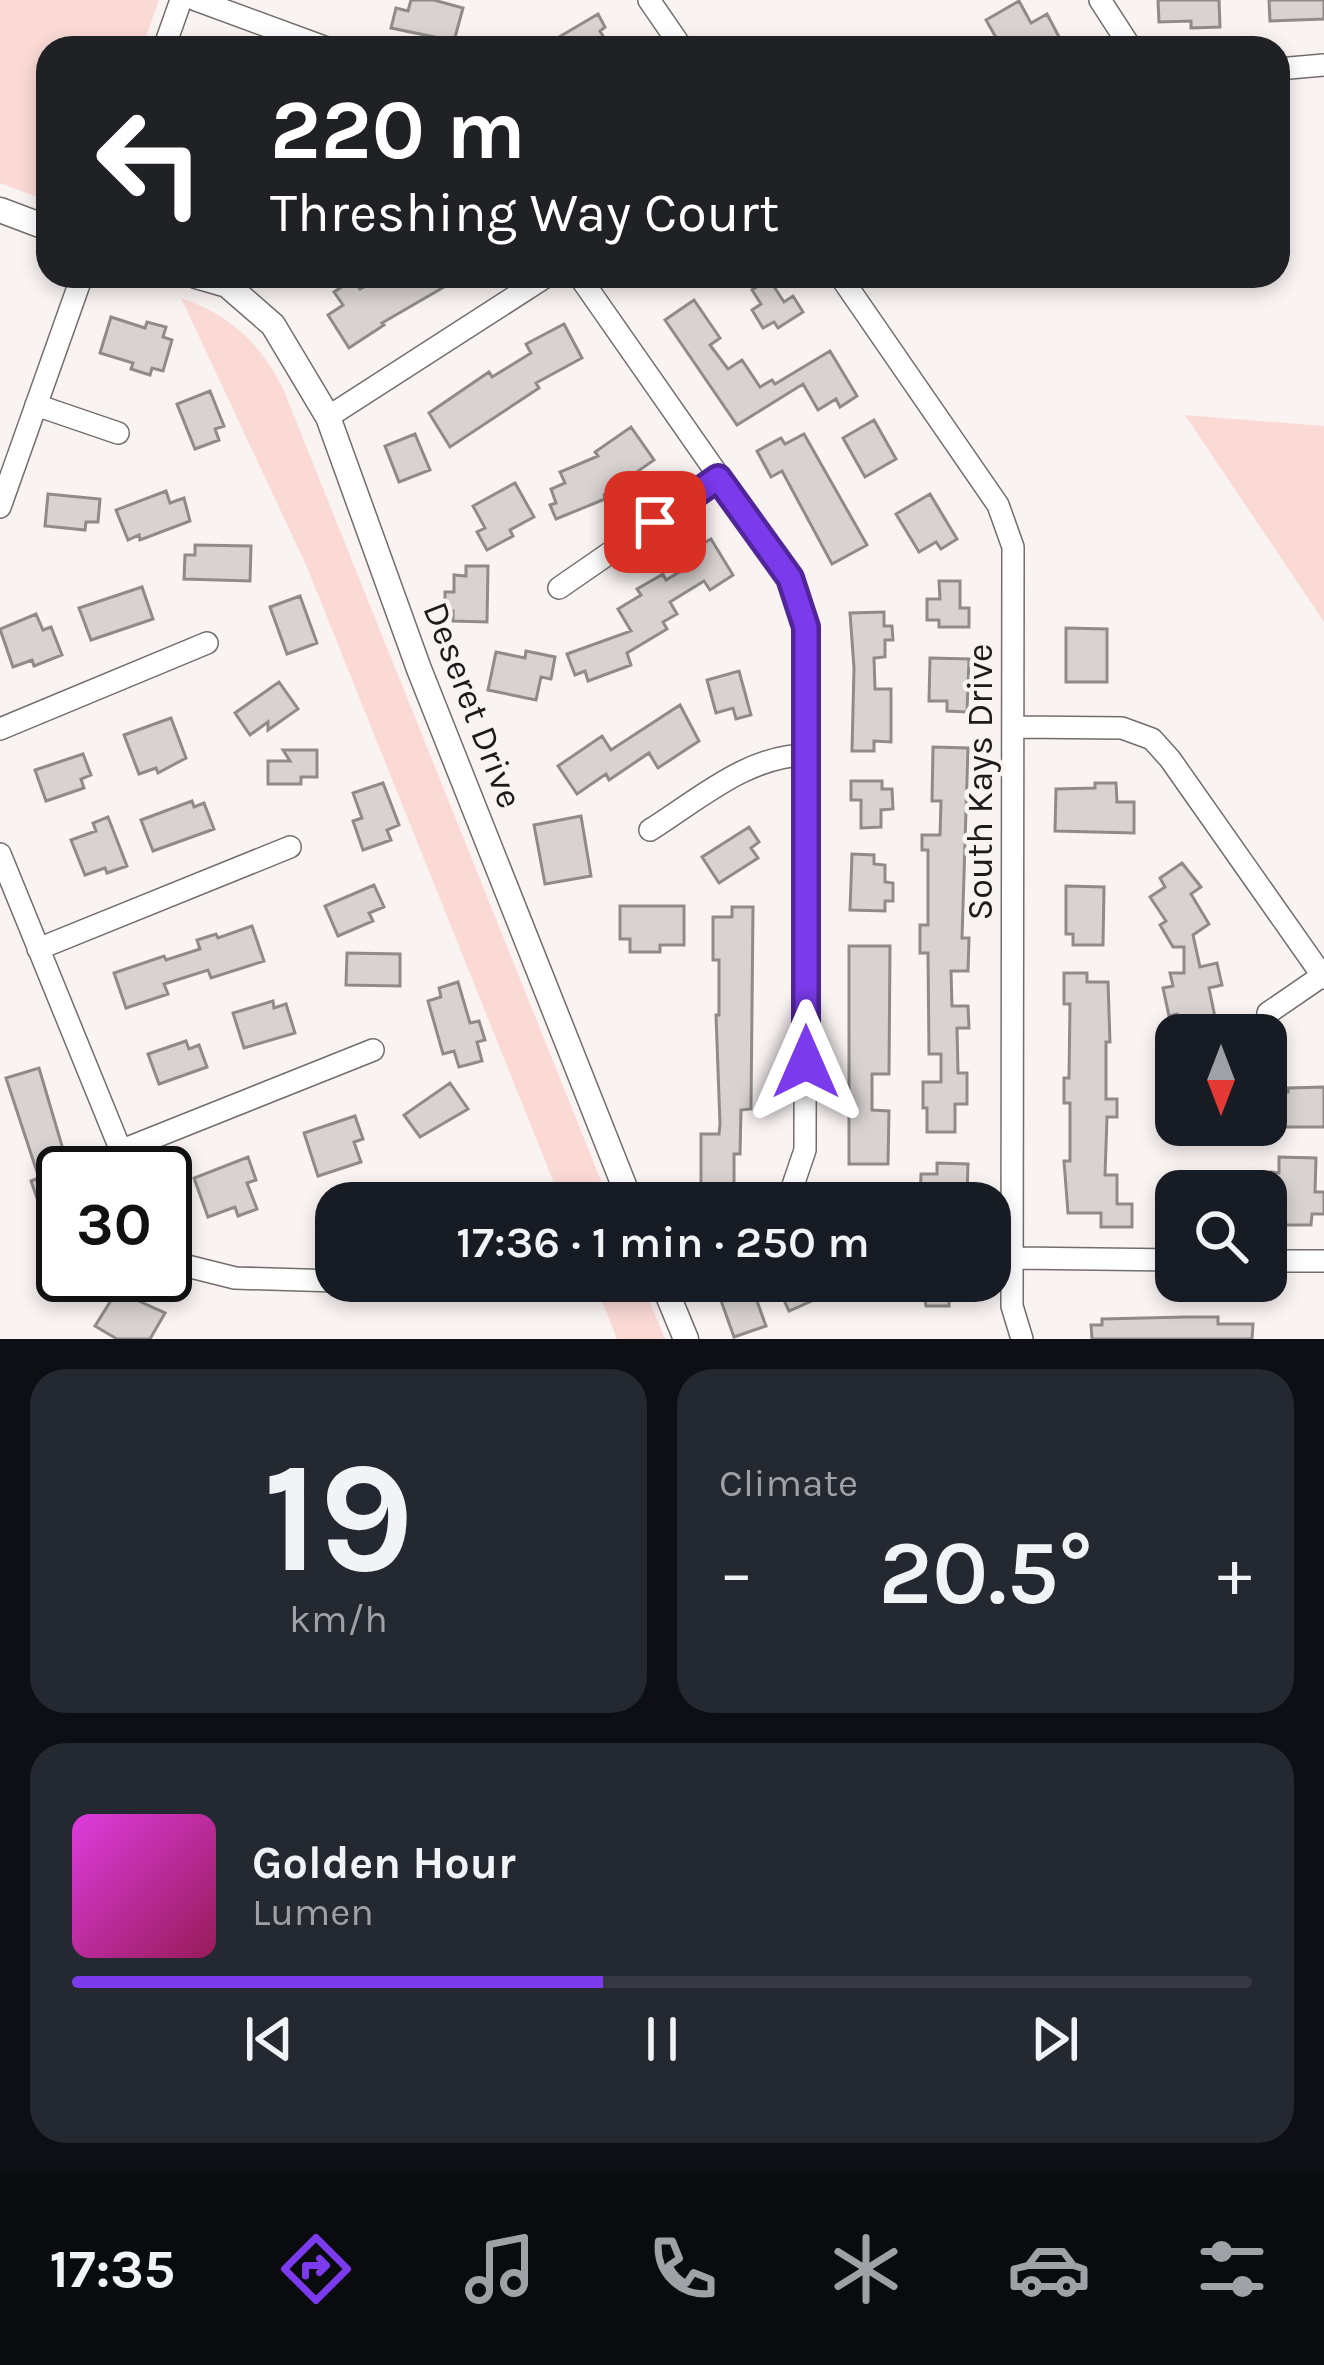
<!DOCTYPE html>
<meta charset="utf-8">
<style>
:root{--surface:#171b24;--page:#242831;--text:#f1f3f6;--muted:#9ea1a6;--line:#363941;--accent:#7c3aed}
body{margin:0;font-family:Karla,sans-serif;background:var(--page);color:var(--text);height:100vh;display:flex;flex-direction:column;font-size:45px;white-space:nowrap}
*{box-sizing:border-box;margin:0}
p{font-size:39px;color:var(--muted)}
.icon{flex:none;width:66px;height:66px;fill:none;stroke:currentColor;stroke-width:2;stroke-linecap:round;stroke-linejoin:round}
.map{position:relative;height:1339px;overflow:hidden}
.sheet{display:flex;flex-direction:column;gap:30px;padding:30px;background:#0d0f14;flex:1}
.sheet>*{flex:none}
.banner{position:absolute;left:36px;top:36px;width:1254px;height:252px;border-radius:36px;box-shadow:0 6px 18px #0003;background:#202124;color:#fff;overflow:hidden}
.needle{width:78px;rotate:180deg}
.controls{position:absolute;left:1155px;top:1014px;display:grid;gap:24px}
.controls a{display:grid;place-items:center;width:132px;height:132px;border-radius:24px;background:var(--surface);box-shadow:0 6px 18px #0003;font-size:60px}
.speed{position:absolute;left:36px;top:1146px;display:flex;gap:24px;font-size:60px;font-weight:700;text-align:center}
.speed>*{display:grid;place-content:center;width:156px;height:156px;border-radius:50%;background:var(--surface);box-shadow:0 6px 18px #0003;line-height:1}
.speed .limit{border:6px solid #111;border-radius:18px;background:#fff;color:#111}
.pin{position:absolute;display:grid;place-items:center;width:102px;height:102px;color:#fff;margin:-51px;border-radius:24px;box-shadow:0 6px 18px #0006}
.me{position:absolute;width:132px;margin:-66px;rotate:0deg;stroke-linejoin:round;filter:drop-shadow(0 0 9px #0008)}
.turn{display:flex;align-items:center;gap:42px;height:252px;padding:0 36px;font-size:54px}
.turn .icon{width:156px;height:156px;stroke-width:2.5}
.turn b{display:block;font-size:84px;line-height:102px}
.big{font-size:90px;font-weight:600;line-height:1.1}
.sheet .tile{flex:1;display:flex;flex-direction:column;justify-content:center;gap:18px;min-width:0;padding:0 42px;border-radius:36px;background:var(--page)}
.sheet .dial{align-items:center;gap:0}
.dial b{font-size:156px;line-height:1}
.song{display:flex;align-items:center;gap:36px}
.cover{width:144px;height:144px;border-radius:18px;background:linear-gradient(135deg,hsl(300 70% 55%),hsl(330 70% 35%))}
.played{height:12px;border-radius:6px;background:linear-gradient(90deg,var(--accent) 45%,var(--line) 45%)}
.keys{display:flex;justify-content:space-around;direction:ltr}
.heat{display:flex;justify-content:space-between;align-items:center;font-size:66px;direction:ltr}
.sheet .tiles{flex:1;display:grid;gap:30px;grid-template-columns:1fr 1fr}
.tile:last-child{grid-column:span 2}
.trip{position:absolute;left:315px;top:1182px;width:696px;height:120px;border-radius:36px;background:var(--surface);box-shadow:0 6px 18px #0003;font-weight:600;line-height:120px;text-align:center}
.tab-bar{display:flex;height:192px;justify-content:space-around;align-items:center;background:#090b0e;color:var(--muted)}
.tab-bar .icon{width:84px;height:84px}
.tab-bar .current{color:var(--accent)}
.tab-bar b{font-size:54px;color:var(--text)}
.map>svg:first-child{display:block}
</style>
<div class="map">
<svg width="1324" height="1339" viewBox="0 0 1324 1339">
<rect width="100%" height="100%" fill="#f9f3f2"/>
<path fill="#fbdad6" d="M 0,0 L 159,0 L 142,48 L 48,48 L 48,201 L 0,183 Z
M 181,298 C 231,315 261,344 284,391 L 610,1203 L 562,1203 L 306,565 Z
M 1185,415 L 1324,426 L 1324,622 Z
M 594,1281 L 641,1281 L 665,1339 L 617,1339 Z"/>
<path fill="#d8d2d1" stroke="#908a8a" stroke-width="3" d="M 411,0 L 434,0 L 463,8 L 454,41 L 391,28 L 396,8 L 408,11 Z
M 1158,0 L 1219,0 L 1220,27 L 1191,28 L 1191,21 L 1159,22 Z
M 1269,0 L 1324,0 L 1324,19 L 1270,21 Z
M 1019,1 L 1031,23 L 1047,14 L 1065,48 L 1002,48 L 986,20 Z
M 598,14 L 605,27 L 600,31 L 610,48 L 565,48 L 559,37 Z
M 384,276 L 438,276 L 444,287 L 382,323 L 384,325 L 349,348 L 328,315 L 343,305 L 334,292 L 354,279 L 360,289 Z
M 769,279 L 784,302 L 793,296 L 803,312 L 778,328 L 774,322 L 763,328 L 752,310 L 761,304 L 752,290 Z
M 694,300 L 720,338 L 710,345 L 728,369 L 742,360 L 760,387 L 772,380 L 775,384 L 830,351 L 857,396 L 840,407 L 836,399 L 818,410 L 803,384 L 737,425 L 665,320 Z
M 111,317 L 145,328 L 147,322 L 166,327 L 163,337 L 172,340 L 163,371 L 152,368 L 150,375 L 131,369 L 133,363 L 100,353 Z
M 564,324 L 582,358 L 536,383 L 539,388 L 450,447 L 429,413 L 489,372 L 492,377 L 531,353 L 526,344 Z
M 210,391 L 224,426 L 215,429 L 219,440 L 195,449 L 177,404 Z
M 874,420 L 896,459 L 865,477 L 843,438 Z
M 631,427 L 654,460 L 604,495 L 605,499 L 556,519 L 550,505 L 556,503 L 551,489 L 565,483 L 560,472 L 598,456 L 595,452 Z
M 415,434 L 430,470 L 399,482 L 385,446 Z
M 804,434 L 867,545 L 832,564 L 782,471 L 771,477 L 757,451 L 781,438 L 785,444 Z
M 515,483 L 534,517 L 510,530 L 513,536 L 487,550 L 477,532 L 485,528 L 473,506 Z
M 166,491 L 170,503 L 184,498 L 190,521 L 140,540 L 139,535 L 128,540 L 116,510 Z
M 48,494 L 100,499 L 98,522 L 86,522 L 85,530 L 45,526 Z
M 930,494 L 957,539 L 941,549 L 936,542 L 919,552 L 896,514 Z
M 711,539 L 733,575 L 710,590 L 704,581 L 670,602 L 677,614 L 663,622 L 667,629 L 627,653 L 631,665 L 588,681 L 585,671 L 575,675 L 567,654 L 631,631 L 618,609 L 641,595 L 637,589 L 663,574 L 666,580 L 702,558 L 695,548 Z
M 195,545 L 251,546 L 250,581 L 184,579 L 185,555 L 195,555 Z
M 466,566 L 488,566 L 487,622 L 453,621 L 453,611 L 445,611 L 445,592 L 454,592 L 454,575 L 466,576 Z
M 939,581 L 960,581 L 960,608 L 969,608 L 969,627 L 939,627 L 939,620 L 927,620 L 927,599 L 940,599 Z
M 142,587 L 153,619 L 91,640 L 79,608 Z
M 300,596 L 317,643 L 287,654 L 270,607 Z
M 884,612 L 884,626 L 892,626 L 893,640 L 885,640 L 885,657 L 874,658 L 875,689 L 891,689 L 891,742 L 874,741 L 874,751 L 852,751 L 854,668 L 850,613 Z
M 36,614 L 43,630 L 51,627 L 62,655 L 34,666 L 32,660 L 13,667 L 0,629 Z
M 1066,628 L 1107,629 L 1107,682 L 1066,682 Z
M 526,651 L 555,657 L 551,679 L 541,677 L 536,700 L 488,690 L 496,652 L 525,658 Z
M 930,658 L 969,659 L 967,712 L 947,711 L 947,701 L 929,701 Z
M 739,671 L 751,715 L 736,719 L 733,708 L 716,713 L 707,680 Z
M 279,682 L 298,709 L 268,730 L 268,722 L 250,735 L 235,713 Z
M 680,705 L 699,741 L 658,768 L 649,753 L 609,780 L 606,774 L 577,794 L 558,766 L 602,736 L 611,750 Z
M 171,718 L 186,758 L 158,773 L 156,768 L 139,774 L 124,735 Z
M 933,747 L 968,748 L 962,938 L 969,938 L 968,971 L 951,971 L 952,1006 L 968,1006 L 969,1028 L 957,1028 L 958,1073 L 967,1073 L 967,1104 L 955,1104 L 955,1132 L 927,1132 L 927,1108 L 923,1108 L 923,1082 L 941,1082 L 941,1054 L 929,1054 L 928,953 L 920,953 L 920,925 L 928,925 L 928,850 L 922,850 L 922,835 L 940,835 L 941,801 L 932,801 Z
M 283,750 L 317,750 L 317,777 L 301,777 L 301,784 L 268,784 L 268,761 L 290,761 Z
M 83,754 L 91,775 L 81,779 L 84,788 L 46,801 L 35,770 Z
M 851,781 L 882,781 L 882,789 L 892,789 L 893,809 L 881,810 L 881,827 L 861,828 L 861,800 L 851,800 Z
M 383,783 L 399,825 L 387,830 L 391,840 L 363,850 L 353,821 L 362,818 L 353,793 Z
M 1095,783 L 1116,783 L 1117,802 L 1134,802 L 1134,833 L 1055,831 L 1056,789 L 1095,788 Z
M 192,801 L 194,807 L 204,803 L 214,829 L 153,851 L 141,820 Z
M 581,816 L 591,876 L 545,884 L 534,825 Z
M 108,817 L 127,866 L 107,873 L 105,868 L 85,875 L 71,840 L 96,831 L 93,823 Z
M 749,827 L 759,842 L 751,848 L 758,858 L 719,883 L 702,857 Z
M 852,854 L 874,855 L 874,864 L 885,865 L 885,882 L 893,883 L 893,901 L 885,901 L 885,911 L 850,910 Z
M 1182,863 L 1201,887 L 1191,894 L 1209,924 L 1193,935 L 1200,967 L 1217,963 L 1222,985 L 1209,988 L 1216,1022 L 1180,1029 L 1177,1014 L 1169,1016 L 1163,988 L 1173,986 L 1170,973 L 1184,973 L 1184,947 L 1173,947 L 1160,925 L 1166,921 L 1150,897 L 1165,887 L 1160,878 Z
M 374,885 L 384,907 L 369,913 L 373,921 L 338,936 L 325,906 Z
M 1066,886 L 1104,887 L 1103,945 L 1073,945 L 1073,934 L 1066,934 Z
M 620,906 L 684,906 L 684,945 L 660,945 L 660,952 L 630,952 L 630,939 L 620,939 Z
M 732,907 L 753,907 L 751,1109 L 741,1110 L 740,1154 L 734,1154 L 734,1187 L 701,1187 L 701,1134 L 719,1134 L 720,1124 L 716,1015 L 719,1015 L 719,960 L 713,960 L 713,917 L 732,917 Z
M 252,926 L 264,961 L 211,978 L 208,970 L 164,984 L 168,994 L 126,1008 L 114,973 L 164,956 L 166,960 L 200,949 L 197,940 L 216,934 L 218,938 Z
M 849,946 L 890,946 L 889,1074 L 872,1074 L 872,1110 L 889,1111 L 888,1164 L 849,1164 Z
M 347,953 L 400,954 L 400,986 L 346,985 Z
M 1064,973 L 1087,973 L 1087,982 L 1108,982 L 1110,1042 L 1106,1042 L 1106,1099 L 1117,1099 L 1117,1117 L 1107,1117 L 1105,1175 L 1117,1175 L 1117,1204 L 1132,1204 L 1132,1227 L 1101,1227 L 1101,1213 L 1068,1213 L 1064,1161 L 1070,1161 L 1070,1103 L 1064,1103 L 1064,1078 L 1069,1078 L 1070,1004 L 1064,1004 Z
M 458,982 L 470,1023 L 479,1021 L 485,1040 L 477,1042 L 482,1061 L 459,1067 L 454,1051 L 443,1054 L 428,1001 L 441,997 L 439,988 Z
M 273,1001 L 274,1008 L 286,1004 L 295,1033 L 244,1048 L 233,1013 Z
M 186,1041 L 189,1049 L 199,1045 L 207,1067 L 159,1084 L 148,1054 Z
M 39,1068 L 70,1173 L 63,1173 L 63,1193 L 38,1201 L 31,1181 L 39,1178 L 6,1078 Z
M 450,1083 L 468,1109 L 420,1137 L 404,1115 Z
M 1324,1087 L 1324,1127 L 1269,1127 L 1269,1092 L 1288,1092 L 1288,1088 Z
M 355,1116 L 363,1139 L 354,1142 L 361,1162 L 318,1176 L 304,1133 Z
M 248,1157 L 256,1180 L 247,1183 L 257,1209 L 238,1216 L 235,1207 L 208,1217 L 194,1178 Z
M 1279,1157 L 1316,1158 L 1315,1192 L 1324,1192 L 1324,1214 L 1312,1214 L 1311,1225 L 1284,1225 L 1279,1201 L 1270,1200 L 1271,1172 L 1279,1173 Z
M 937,1163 L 968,1164 L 967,1195 L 962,1195 L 962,1203 L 920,1203 L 921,1174 L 937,1174 Z
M 775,1281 L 808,1281 L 816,1299 L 789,1311 Z
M 922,1281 L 967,1281 L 967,1296 L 949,1295 L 949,1306 L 926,1306 Z
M 733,1290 L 736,1296 L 753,1290 L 766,1326 L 734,1337 L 719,1295 Z
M 117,1291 L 165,1313 L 150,1339 L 117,1339 L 95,1326 Z
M 1186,1317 L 1218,1317 L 1218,1324 L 1253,1324 L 1252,1339 L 1092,1339 L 1091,1325 L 1102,1325 L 1102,1319 Z"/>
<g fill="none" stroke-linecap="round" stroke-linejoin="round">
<g stroke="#736d6d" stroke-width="24">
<path id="minor" d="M 196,0 L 327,48
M 649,0 L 682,48
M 1100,0 L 1131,48
M 164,48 L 181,0
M 1278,69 L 1324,65
M 579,276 L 790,578 L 806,627 L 805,1150 L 787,1203
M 840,276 L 998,505 L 1013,547 L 1012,1306 L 1022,1339
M 36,405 L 118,433
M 328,417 L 547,276
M 0,507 L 82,276
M 559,588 L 718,478
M 1013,727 L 1122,728 L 1152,739 L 1170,759 L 1324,978
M 0,729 L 207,643
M 650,830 C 698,800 748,755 807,755
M 0,854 L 130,1173
M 38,949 L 290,847
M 1268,1013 L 1322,976
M 120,1151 L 373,1050
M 165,1245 L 179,1264 L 235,1278 L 535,1287 L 600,1287 L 625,1281
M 1012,1258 L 1176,1260
M 1266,1261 L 1324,1261"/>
</g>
<g stroke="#736d6d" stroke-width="27">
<path id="tertiary" d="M 0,210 L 48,228
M 196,276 L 227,285 L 273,325 L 328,417 L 419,669 L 631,1203
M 662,1281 L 686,1339"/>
</g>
<use href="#minor" stroke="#fff" stroke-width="21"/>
<use href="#tertiary" stroke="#fff" stroke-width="24"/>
</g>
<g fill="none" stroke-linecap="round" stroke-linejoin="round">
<g stroke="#51269a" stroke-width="30">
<path id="route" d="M 655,522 L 718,478 L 790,578 L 806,627 L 806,1062"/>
</g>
<use href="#route" stroke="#7c3aed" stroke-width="21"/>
</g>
<g text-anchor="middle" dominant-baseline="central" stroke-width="9" stroke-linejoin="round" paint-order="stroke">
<g font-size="36" fill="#1c1a1a" stroke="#f9f3f2">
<text transform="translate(473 705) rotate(69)">Deseret Drive</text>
<text transform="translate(980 782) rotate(-90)">South Kays Drive</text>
</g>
</g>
</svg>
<div class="controls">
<a><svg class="needle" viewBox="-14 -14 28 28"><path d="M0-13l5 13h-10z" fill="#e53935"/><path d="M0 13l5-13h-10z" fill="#9ea1a6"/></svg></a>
<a><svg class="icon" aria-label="search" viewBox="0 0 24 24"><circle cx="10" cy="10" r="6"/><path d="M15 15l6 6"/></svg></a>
</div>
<div class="speed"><div class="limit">30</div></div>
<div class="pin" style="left:655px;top:522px;background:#d93025"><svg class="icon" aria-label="arrive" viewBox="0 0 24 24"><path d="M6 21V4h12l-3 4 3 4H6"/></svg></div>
<svg class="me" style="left:806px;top:1062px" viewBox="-20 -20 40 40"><path d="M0-17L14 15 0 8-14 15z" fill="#7c3aed" stroke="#fff" stroke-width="4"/></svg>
<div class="trip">17:36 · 1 min · 250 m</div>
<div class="banner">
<div class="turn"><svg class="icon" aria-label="left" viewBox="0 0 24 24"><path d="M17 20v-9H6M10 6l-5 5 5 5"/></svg><div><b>220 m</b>Threshing Way Court</div></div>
</div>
</div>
<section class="sheet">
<div class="tiles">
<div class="tile dial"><b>19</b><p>km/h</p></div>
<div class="tile"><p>Climate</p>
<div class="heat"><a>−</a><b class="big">20.5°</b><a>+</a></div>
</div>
<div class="tile">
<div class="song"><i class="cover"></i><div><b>Golden Hour</b><p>Lumen</p></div></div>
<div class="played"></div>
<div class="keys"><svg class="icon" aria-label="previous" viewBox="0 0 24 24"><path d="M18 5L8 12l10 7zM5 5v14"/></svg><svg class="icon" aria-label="pause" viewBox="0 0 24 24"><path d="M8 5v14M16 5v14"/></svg><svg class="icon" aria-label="next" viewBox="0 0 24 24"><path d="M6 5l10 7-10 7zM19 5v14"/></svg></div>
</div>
</div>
</section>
<nav class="tab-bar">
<b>17:35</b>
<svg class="icon current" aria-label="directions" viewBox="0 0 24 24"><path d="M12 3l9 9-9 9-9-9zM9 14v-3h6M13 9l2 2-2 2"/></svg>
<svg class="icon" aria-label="music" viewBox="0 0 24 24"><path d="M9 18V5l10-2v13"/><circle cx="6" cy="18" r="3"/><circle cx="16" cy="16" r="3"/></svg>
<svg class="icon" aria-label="phone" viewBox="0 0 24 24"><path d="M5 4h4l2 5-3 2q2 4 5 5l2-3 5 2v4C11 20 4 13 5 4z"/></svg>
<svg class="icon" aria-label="climate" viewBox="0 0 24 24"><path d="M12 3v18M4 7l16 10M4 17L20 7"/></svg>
<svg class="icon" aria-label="car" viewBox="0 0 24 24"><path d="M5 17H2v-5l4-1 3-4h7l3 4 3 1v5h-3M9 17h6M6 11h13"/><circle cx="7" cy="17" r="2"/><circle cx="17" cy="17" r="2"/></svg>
<svg class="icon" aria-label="filters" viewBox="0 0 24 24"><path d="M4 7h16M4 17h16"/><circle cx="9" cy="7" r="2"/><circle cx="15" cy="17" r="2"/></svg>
</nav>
